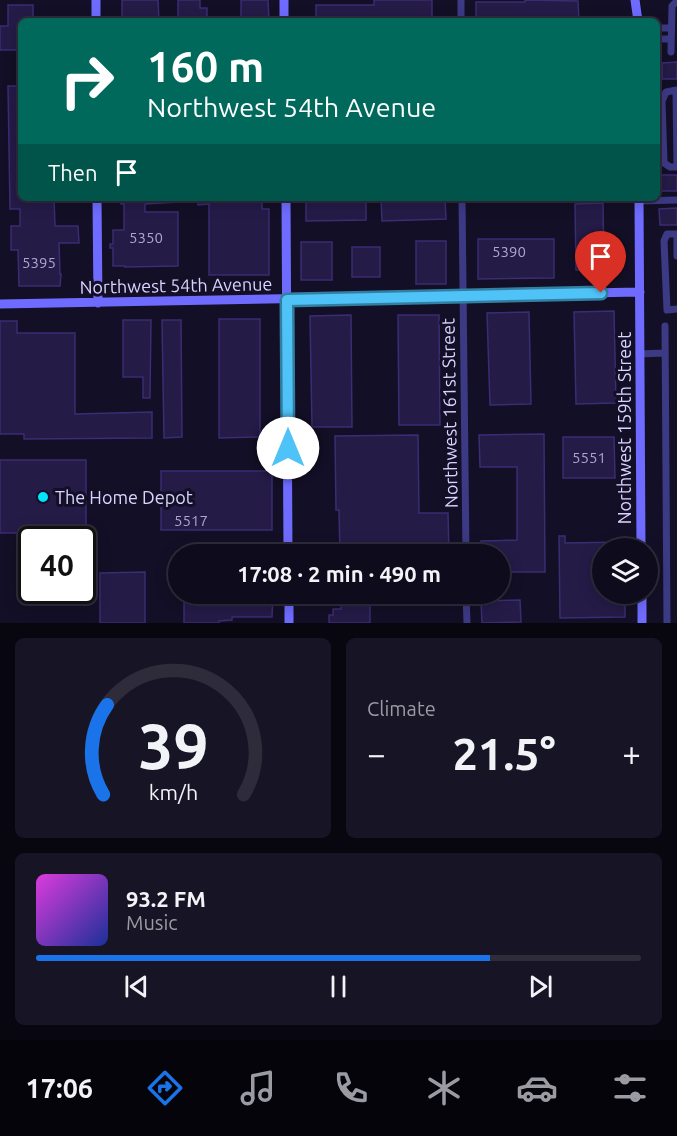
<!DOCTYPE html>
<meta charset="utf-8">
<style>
:root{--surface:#0e0b1c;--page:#171425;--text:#f1f3f6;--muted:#9b9ba3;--line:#2e2b3b;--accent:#1a73e8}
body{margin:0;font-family:Ubuntu,sans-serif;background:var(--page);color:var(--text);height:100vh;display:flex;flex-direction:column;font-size:22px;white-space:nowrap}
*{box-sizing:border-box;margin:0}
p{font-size:20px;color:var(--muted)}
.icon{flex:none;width:33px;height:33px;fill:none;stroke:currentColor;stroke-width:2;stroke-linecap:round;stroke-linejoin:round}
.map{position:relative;height:623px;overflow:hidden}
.drawer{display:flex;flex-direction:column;gap:15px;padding:15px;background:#08060f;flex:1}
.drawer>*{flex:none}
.guide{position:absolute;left:18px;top:18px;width:642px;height:183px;border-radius:9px;box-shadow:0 3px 15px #0003,0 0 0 2px var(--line);background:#00695c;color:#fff;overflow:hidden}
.controls{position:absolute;left:592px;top:538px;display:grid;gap:12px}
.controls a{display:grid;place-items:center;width:66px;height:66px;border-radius:50%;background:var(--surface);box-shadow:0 3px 15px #0003,0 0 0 2px var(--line);font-size:30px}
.speed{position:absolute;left:18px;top:526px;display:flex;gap:12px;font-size:30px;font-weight:700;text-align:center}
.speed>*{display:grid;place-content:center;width:78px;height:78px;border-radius:50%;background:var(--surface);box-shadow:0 3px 15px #0003,0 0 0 2px var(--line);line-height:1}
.speed .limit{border:3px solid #111;border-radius:9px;background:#fff;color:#111}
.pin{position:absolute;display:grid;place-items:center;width:51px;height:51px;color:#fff;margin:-62px -26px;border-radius:50% 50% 50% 0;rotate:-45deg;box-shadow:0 0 6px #0007}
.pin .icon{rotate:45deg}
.me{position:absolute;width:66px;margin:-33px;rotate:0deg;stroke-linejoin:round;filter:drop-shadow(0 0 4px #0008)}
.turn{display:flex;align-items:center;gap:21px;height:126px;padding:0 30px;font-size:27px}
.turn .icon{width:78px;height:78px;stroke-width:2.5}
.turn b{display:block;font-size:42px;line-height:51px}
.then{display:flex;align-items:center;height:57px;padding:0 30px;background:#0003;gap:12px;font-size:22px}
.big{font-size:45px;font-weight:600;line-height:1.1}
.drawer .card{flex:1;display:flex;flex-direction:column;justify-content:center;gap:9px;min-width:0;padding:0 21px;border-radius:9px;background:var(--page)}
.drawer .dial{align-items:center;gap:0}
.dial svg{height:156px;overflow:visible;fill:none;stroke:var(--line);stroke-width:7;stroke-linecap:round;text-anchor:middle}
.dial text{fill:var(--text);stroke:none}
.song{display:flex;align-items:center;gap:18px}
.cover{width:72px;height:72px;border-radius:9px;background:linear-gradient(135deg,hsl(300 70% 55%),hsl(230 70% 35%))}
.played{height:6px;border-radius:3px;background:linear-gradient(90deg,var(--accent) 75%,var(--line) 75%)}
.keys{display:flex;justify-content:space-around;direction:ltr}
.heat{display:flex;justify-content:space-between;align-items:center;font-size:33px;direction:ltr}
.drawer .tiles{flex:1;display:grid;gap:15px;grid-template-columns:1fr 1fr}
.card:last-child{grid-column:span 2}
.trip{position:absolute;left:168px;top:544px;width:342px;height:60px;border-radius:30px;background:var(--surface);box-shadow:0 3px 15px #0003,0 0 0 2px var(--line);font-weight:600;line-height:60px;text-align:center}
.tab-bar{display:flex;height:96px;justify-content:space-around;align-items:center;background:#06040b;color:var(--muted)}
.tab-bar .icon{width:42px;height:42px}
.tab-bar .current{color:var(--accent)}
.tab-bar b{font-size:27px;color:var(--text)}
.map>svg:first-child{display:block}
</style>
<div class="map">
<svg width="677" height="623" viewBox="0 0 677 623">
<rect width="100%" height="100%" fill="#130f26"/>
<path fill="#241b47" stroke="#3b2d73" stroke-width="1.5" d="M 122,0 L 158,0 L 159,21 L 122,21 Z
M 178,0 L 200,0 L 200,8 L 207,8 L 207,21 L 178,21 Z
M 241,0 L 268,0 L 269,21 L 241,21 Z
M 374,0 L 432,0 L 432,21 L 316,21 L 316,5 L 374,5 Z
M 525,0 L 578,1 L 579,21 L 476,21 L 476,2 L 525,2 Z
M 8,5 L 33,5 L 33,20 L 21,20 L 21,50 L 0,50 L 0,26 L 8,26 Z
M 677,62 L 677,79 L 662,79 L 662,63 Z
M 8,86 L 21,86 L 21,198 L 54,198 L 55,226 L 78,226 L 79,243 L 59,243 L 60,274 L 61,274 L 60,286 L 19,286 L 18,250 L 11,250 L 11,226 L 20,226 L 20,209 L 10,209 Z
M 659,175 L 677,175 L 677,191 L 659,191 Z
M 121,198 L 178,198 L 178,202 L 145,204 L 145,212 L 178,212 L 178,266 L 125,267 L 125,266 L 113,266 L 113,248 L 110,248 L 110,244 L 113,244 L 113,230 L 124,230 L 124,204 L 121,204 Z
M 198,198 L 262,198 L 262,209 L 269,209 L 269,275 L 209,275 L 209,204 L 198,205 Z
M 306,198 L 366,198 L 366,220 L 306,221 Z
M 381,198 L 445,198 L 446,219 L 382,221 Z
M 603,203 L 604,269 L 576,270 L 575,204 Z
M 677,208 L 677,225 L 660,225 L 659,209 Z
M 478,239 L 554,239 L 554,278 L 478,279 Z
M 416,241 L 446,241 L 446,284 L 416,284 Z
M 301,242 L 332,242 L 332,280 L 301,280 Z
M 352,247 L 380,247 L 380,277 L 352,277 Z
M 614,311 L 616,403 L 576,404 L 574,312 Z
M 529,312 L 531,404 L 490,405 L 487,313 Z
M 351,315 L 352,427 L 312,427 L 310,316 Z
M 398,315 L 439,315 L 440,425 L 399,425 Z
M 219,319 L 260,319 L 260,437 L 219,438 Z
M 123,320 L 151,320 L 150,398 L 143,398 L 143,377 L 123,377 Z
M 162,320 L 181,320 L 182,437 L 164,438 Z
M 0,321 L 17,321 L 17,333 L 75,333 L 75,414 L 152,412 L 152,438 L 24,439 L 24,434 L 0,434 Z
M 544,434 L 545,572 L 500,572 L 500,555 L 481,555 L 481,541 L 517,540 L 517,467 L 480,467 L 479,435 Z
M 418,435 L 419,513 L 448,513 L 449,555 L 340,555 L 339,510 L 336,510 L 335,436 Z
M 563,437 L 614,437 L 615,478 L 563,478 Z
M 0,460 L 86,460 L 86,533 L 0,533 Z
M 161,471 L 272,471 L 272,530 L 161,530 Z
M 559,536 L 565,536 L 565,543 L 624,542 L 624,549 L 603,549 L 603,594 L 625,594 L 625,617 L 560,618 Z
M 145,572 L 145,623 L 100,623 L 100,573 Z
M 184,594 L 273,594 L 272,617 L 232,617 L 232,620 L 219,621 L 219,623 L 184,623 Z
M 341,594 L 374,594 L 375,600 L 370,600 L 370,623 L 329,623 L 329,615 L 333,615 L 333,609 L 341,609 Z
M 520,600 L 521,622 L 482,623 L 481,601 Z"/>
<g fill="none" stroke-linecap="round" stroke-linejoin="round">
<path stroke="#3d3a85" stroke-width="7" d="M 461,0 L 461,21
M 657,28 L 671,28
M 657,39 L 671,39
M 671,52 L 672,6 L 677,1
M 676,90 L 677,167
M 677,90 L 666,92 L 662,101 L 664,163 L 670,167 L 677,167
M 462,198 L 466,555
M 639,201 L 677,200
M 677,234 L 667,234 L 664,241 L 667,310 L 677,309
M 677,234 L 677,256
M 665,326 L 667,623
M 639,354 L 664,353
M 466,594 L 467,623"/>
<path stroke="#6f6bff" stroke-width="9" d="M 96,0 L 96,21
M 284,0 L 284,21
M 635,0 L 638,21
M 97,198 L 98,303
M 286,198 L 288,555
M 639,198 L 641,549
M 0,304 L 640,292
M 289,594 L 289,623
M 642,594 L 642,623"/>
</g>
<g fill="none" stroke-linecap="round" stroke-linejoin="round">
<g stroke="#337fa1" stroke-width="15">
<path id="route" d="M 288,448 L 287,300 L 601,293"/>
</g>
<use href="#route" stroke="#4fc3f7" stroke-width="10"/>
</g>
<circle fill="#00e5ff" stroke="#130f26" stroke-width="2" cx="43" cy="497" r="6"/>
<g text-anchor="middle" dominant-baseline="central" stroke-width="6" stroke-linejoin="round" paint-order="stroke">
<g font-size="15" fill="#aca6d1">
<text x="146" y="237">5350</text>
<text x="509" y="251">5390</text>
<text x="39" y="262">5395</text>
<text x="589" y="457">5551</text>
<text x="191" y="520">5517</text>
</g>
<g font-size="18" fill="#d9d4ff" stroke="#130f26">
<text transform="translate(176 285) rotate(-1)">Northwest 54th Avenue</text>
<text transform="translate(449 413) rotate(-91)">Northwest 161st Street</text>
<text transform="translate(624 428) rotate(-90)">Northwest 159th Street</text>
</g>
<g font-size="18" fill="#d9d4ff" stroke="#130f26" text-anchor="start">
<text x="55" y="497">The Home Depot</text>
</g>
</g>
</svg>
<div class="controls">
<a><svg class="icon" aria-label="layers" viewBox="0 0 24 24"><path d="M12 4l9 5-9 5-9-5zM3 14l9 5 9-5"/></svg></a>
</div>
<div class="speed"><div class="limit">40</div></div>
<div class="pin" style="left:601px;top:293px;background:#d93025"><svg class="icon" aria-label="arrive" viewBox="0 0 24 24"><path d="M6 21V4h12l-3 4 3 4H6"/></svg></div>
<svg class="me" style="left:288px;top:448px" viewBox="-20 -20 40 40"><circle r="19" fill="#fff"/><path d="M0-13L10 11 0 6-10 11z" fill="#4fc3f7"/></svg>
<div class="trip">17:08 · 2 min · 490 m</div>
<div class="guide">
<div class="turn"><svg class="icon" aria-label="right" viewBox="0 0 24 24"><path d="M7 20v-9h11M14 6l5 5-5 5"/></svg><div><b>160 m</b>Northwest 54th Avenue</div></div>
<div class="then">Then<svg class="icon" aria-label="arrive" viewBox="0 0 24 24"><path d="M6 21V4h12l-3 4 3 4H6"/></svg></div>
</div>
</div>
<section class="drawer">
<div class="tiles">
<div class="card dial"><svg viewBox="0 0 100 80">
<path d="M14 69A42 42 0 1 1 86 69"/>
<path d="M14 69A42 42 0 0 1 16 23" stroke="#1a73e8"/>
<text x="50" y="56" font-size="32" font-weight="700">39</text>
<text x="50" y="72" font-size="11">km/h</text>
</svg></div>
<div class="card"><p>Climate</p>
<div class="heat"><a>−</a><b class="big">21.5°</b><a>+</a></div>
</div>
<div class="card">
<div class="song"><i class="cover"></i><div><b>93.2 FM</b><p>Music</p></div></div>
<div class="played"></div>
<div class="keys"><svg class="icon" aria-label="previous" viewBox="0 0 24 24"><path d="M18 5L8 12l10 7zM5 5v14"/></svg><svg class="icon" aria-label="pause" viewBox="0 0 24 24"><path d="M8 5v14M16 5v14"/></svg><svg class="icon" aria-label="next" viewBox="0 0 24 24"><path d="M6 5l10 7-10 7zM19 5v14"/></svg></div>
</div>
</div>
</section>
<nav class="tab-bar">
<b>17:06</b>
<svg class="icon current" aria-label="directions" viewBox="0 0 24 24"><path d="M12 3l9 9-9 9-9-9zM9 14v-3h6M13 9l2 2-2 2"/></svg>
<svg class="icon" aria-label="music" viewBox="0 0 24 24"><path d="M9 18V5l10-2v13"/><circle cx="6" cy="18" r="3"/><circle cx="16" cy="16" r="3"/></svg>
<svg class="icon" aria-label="phone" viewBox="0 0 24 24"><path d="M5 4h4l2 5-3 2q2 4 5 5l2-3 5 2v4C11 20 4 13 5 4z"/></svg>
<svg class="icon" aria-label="climate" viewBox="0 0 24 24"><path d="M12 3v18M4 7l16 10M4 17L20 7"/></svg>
<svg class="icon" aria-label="car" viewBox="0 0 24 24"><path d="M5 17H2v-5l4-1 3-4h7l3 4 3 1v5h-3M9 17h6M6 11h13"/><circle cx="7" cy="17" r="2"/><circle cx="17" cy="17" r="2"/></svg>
<svg class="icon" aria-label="filters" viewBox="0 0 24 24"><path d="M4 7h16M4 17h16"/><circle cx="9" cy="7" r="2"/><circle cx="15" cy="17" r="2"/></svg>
</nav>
